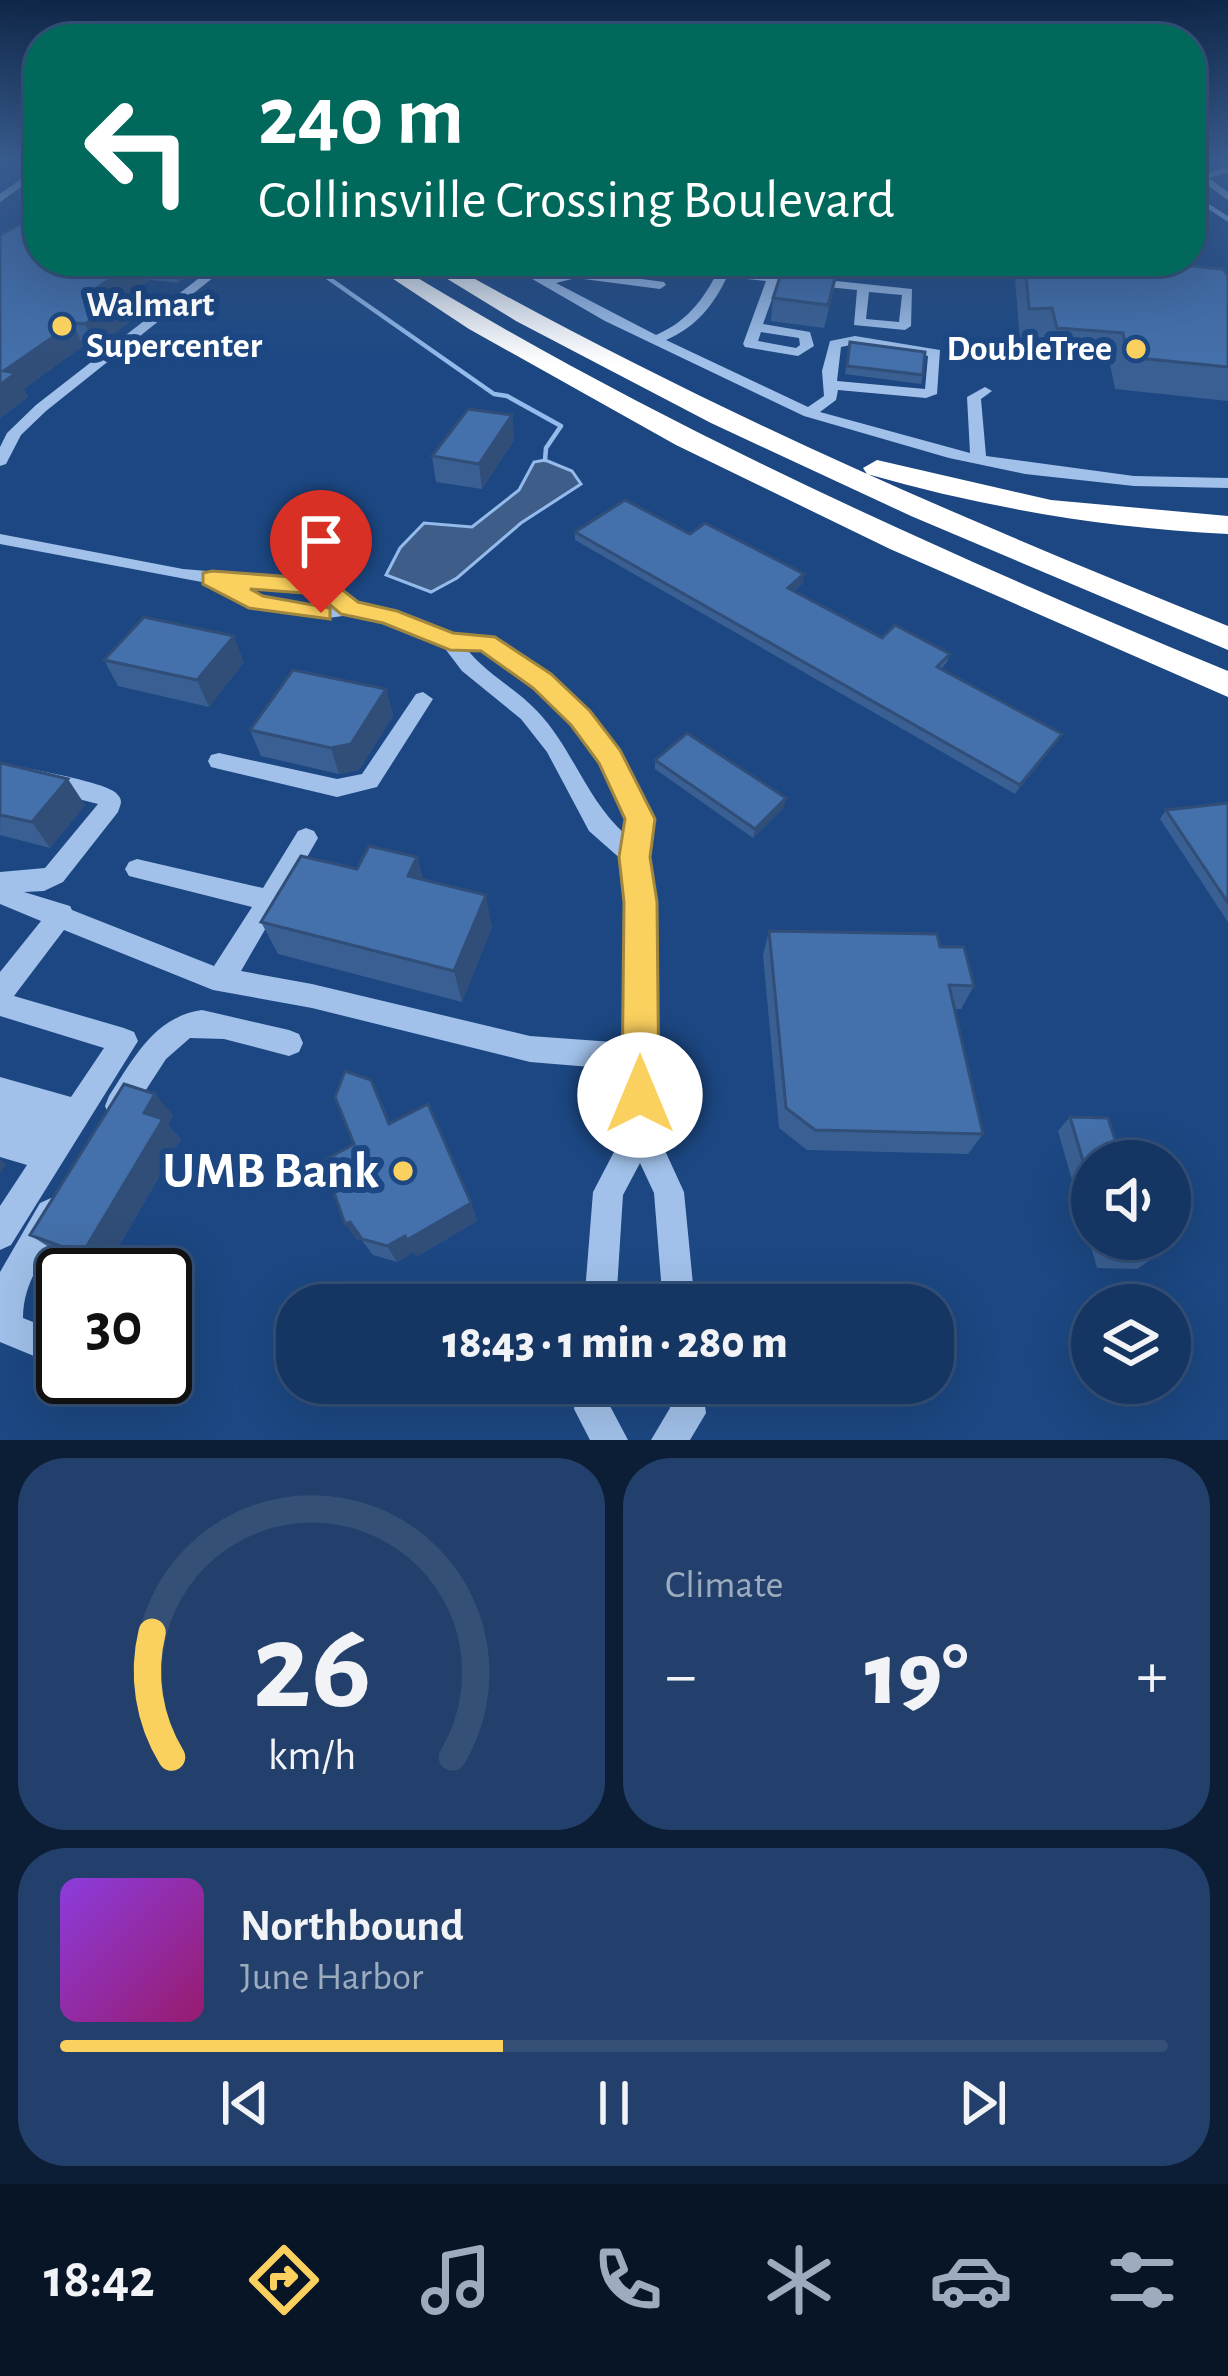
<!DOCTYPE html>
<meta charset="utf-8">
<style>
:root{--surface:#153562;--page:#22406b;--text:#f1f3f6;--muted:#9dabbe;--line:#345077;--accent:#fad05f}
body{margin:0;font-family:"Alegreya Sans",sans-serif;background:var(--page);color:var(--text);height:100vh;display:flex;flex-direction:column;font-size:45px;white-space:nowrap}
*{box-sizing:border-box;margin:0}
p{font-size:39px;color:var(--muted)}
.icon{flex:none;width:66px;height:66px;fill:none;stroke:currentColor;stroke-width:2;stroke-linecap:round;stroke-linejoin:round}
.map{position:relative;height:1440px;overflow:hidden}
.panel{display:flex;flex-direction:column;gap:18px;padding:18px;background:#0c1d36;flex:1}
.panel>*{flex:none}
.top-card{position:absolute;left:24px;top:24px;width:1182px;height:252px;border-radius:48px;box-shadow:0 12px 48px #0002,0 0 0 3px var(--line);background:#00695c;color:#fff;overflow:hidden}
.buttons{position:absolute;left:1071px;top:1140px;display:grid;gap:24px}
.buttons a{display:grid;place-items:center;width:120px;height:120px;border-radius:50%;background:var(--surface);box-shadow:0 12px 48px #0002,0 0 0 3px var(--line);font-size:60px}
.speed{position:absolute;left:36px;top:1248px;display:flex;gap:24px;font-size:60px;font-weight:700;text-align:center}
.speed>*{display:grid;place-content:center;width:156px;height:156px;border-radius:50%;background:var(--surface);box-shadow:0 12px 48px #0002,0 0 0 3px var(--line);line-height:1}
.speed .limit{border:6px solid #111;border-radius:18px;background:#fff;color:#111}
.pin{position:absolute;display:grid;place-items:center;width:102px;height:102px;color:#fff;margin:-123px -51px;border-radius:50% 50% 50% 0;rotate:-45deg;box-shadow:0 0 12px #0007}
.pin .icon{rotate:45deg}
.me{position:absolute;width:132px;margin:-66px;rotate:0deg;stroke-linejoin:round;filter:drop-shadow(0 0 9px #0008)}
.turn{display:flex;align-items:center;gap:42px;height:252px;padding:0 36px;font-size:54px}
.turn .icon{width:156px;height:156px;stroke-width:2.5}
.turn b{display:block;font-size:84px;line-height:102px}
.big{font-size:90px;font-weight:800;line-height:1.1}
.panel .tile{flex:1;display:flex;flex-direction:column;justify-content:center;gap:18px;min-width:0;padding:0 42px;border-radius:48px;background:var(--page)}
.panel .dial{align-items:center;gap:0}
.dial svg{height:312px;overflow:visible;fill:none;stroke:var(--line);stroke-width:7;stroke-linecap:round;text-anchor:middle}
.dial text{fill:var(--text);stroke:none}
.song{display:flex;align-items:center;gap:36px}
.cover{width:144px;height:144px;border-radius:18px;background:linear-gradient(135deg,hsl(270 70% 55%),hsl(320 70% 35%))}
.played{height:12px;border-radius:6px;background:linear-gradient(90deg,var(--accent) 40%,var(--line) 40%)}
.keys{display:flex;justify-content:space-around;direction:ltr}
.heat{display:flex;justify-content:space-between;align-items:center;font-size:66px;direction:ltr}
.panel .tiles{flex:1;display:grid;gap:18px;grid-template-columns:1fr 1fr}
.tile:last-child{grid-column:span 2}
.trip{position:absolute;left:276px;top:1284px;width:678px;height:120px;border-radius:48px;background:var(--surface);box-shadow:0 12px 48px #0002,0 0 0 3px var(--line);font-weight:800;line-height:120px;text-align:center}
.menu{display:flex;height:192px;justify-content:space-around;align-items:center;background:#081527;color:var(--muted)}
.menu .icon{width:84px;height:84px}
.menu .selected{color:var(--accent)}
.menu b{font-size:54px;color:var(--text)}
.map>svg:first-child{display:block}
</style>
<div class="map">
<svg width="1228" height="1440" viewBox="0 0 1228 1440">
<rect width="100%" height="100%" fill="#1c4782"/>
<path fill="#3e5e89" stroke="#95bbec" stroke-width="3" d="M 545,460 L 572,471 L 581,484 L 521,523 L 457,578 L 431,592 L 386,575 L 400,548 L 424,523 L 472,527 L 519,490 L 534,462 Z"/>
<g fill="none" stroke-linecap="round" stroke-linejoin="round">
<path stroke="#95bbec" stroke-width="4.5" d="M 1191,195 L 1228,219
M 304,261 L 494,394 L 507,396 L 561,426 L 546,448 L 545,460"/>
<path fill="#a1c1ea" fill-rule="evenodd" d="M 39,166 L 39,174 L 0,202 L 0,194 Z
M 1228,166 L 1228,172 L 1209,178 L 1228,192 L 1228,200 L 1196,177 Z
M 221,261 L 234,261 L 46,411 L 21,435 L 6,464 L 0,466 L 0,447 L 7,433 L 36,405 Z
M 501,261 L 516,261 L 547,278 L 575,270 L 664,282 L 666,285 L 660,289 L 576,278 L 556,283 L 656,335 C 691,320 707,294 723,261 L 733,261 L 730,270 L 912,289 L 911,326 L 905,330 L 854,325 L 857,290 L 778,282 L 763,324 L 810,332 L 814,346 L 798,356 L 745,347 L 743,344 L 766,281 L 727,277 C 713,306 696,327 666,340 L 808,407 L 824,396 L 822,371 L 830,341 L 855,336 L 940,350 L 937,394 L 926,398 L 838,390 L 836,400 L 820,412 L 970,453 L 967,397 L 985,387 L 992,391 L 981,399 L 986,456 L 1134,476 L 1228,478 L 1228,488 L 1134,486 L 1025,474 L 949,458 L 804,416 L 605,321 ZM 869,292 L 902,295 L 899,322 L 866,319 ZM 761,332 L 799,338 L 800,345 L 796,348 L 758,341 ZM 855,344 L 928,356 L 925,389 L 837,381 L 841,347 Z
M 0,534 L 183,569 L 282,577 L 324,586 L 355,604 L 395,612 L 452,635 L 493,638 L 549,676 L 588,713 L 618,751 L 652,819 L 646,857 L 653,902 L 656,1131 L 684,1192 L 695,1305 L 663,1305 L 654,1193 L 640,1163 L 623,1195 L 616,1305 L 584,1305 L 593,1192 L 626,1129 L 627,1070 L 530,1062 L 312,1008 L 213,990 L 64,930 L 14,996 L 124,1028 L 134,1032 L 138,1041 L 11,1245 L 0,1250 L 0,1206 L 27,1165 L 0,1157 L 0,1077 L 71,1097 L 104,1048 L 0,1016 L 0,972 L 41,921 L 0,904 L 0,872 L 45,868 L 98,804 L 0,779 L 0,763 C 19,767 109,782 117,794 C 124,801 120,805 118,812 L 63,882 L 44,891 L 24,892 L 70,906 L 72,910 L 214,966 L 252,907 L 129,876 L 125,869 L 129,862 L 137,859 L 263,888 L 298,831 L 306,828 L 314,831 L 318,838 L 241,971 L 312,984 L 530,1036 L 627,1043 L 629,902 L 623,861 L 589,831 L 547,752 L 521,719 L 462,671 L 443,646 L 384,621 L 350,615 L 321,619 L 257,609 L 207,583 L 0,544 ZM 240,586 L 300,591 L 332,605 C 302,609 266,600 240,586 ZM 466,648 C 522,652 635,779 626,835 C 587,801 573,749 538,712 C 516,688 486,674 466,648 Z
M 423,692 L 433,699 L 377,787 L 337,797 L 219,769 L 211,767 L 208,761 L 211,755 L 219,753 L 337,779 L 362,774 L 416,694 Z
M 202,1010 L 289,1030 L 299,1034 L 303,1043 L 299,1052 L 289,1056 L 224,1039 L 190,1038 L 166,1059 L 129,1116 L 119,1120 L 109,1116 L 105,1106 L 109,1096 C 134,1058 154,1017 202,1010 Z
M 51,1198 L 62,1203 L 67,1214 C 51,1251 23,1276 23,1318 L 63,1334 L 63,1368 L 0,1342 L 0,1272 L 40,1203 Z
M 577,1383 L 611,1383 L 610,1406 L 628,1440 L 590,1440 L 574,1409 Z
M 668,1383 L 702,1383 L 706,1413 L 690,1440 L 651,1440 L 670,1408 Z"/>
<path fill="#fff" fill-rule="evenodd" d="M 366,261 L 390,261 C 656,425 939,551 1228,671 L 1228,697 L 890,549 L 676,445 L 469,329 Z
M 418,261 L 443,261 C 695,404 959,518 1228,626 L 1228,650 L 911,516 L 711,423 L 516,321 Z
M 877,460 L 1051,500 L 1228,516 L 1228,534 C 1105,528 986,508 867,474 L 863,468 Z"/>
</g>
<path fill="#3a6093" d="M 0,235 L 39,261 L 201,261 L 202,266 L 179,283 L 150,280 L 124,298 L 132,320 L 95,348 L 83,346 L 24,389 L 28,397 L 0,418 Z
M 841,261 L 824,328 L 771,321 L 773,298 L 813,267 Z
M 868,261 L 902,261 L 902,264 Z
M 1020,261 L 1139,261 L 1228,276 L 1228,401 L 1115,389 L 1110,364 L 1046,359 L 1042,338 L 1020,340 L 1015,279 Z
M 850,342 L 923,375 L 921,384 L 845,374 Z
M 512,415 L 514,440 L 482,489 L 436,482 L 432,456 Z
M 575,532 L 690,534 L 803,583 L 794,591 L 882,638 L 950,654 L 947,662 L 941,669 L 1057,742 L 1015,794 L 575,540 Z
M 104,660 L 244,662 L 209,707 L 118,686 Z
M 386,689 L 393,716 L 359,770 L 339,774 L 261,756 L 250,730 Z
M 655,760 L 784,807 L 753,838 L 655,769 Z
M 1,763 L 85,805 L 50,848 L 0,835 Z
M 1228,803 L 1228,922 L 1160,819 L 1166,810 Z
M 417,857 L 423,880 L 492,927 L 462,1002 L 278,954 L 261,922 L 357,869 Z
M 769,931 L 940,947 L 974,986 L 961,1009 L 954,1009 L 983,1134 L 968,1154 L 807,1150 L 779,1128 L 763,955 Z
M 173,1115 L 168,1125 L 181,1139 L 105,1270 L 55,1251 L 30,1235 Z
M 1070,1117 L 1092,1161 L 1092,1239 L 1147,1239 L 1153,1258 L 1137,1269 L 1097,1268 L 1058,1131 Z
M 390,1124 L 471,1203 L 477,1221 L 416,1257 L 414,1252 L 397,1262 L 373,1255 L 361,1239 L 357,1240 L 354,1144 Z"/>
<path fill="#304e78" d="M 137,261 L 143,261 L 150,280 L 124,298 L 132,320 L 95,348 L 85,324 L 91,292 Z
M 172,261 L 201,261 L 202,266 L 179,283 Z
M 73,323 L 83,346 L 24,389 L 28,397 L 0,418 L 0,385 L 4,371 Z
M 512,415 L 514,440 L 482,489 L 479,464 Z
M 804,574 L 803,583 L 786,597 L 788,588 Z
M 234,636 L 244,662 L 209,707 L 197,680 Z
M 386,689 L 393,716 L 359,770 L 339,774 L 331,748 Z
M 1062,734 L 1057,742 L 1015,794 L 1020,785 Z
M 68,779 L 85,805 L 50,848 L 32,822 Z
M 786,798 L 784,807 L 753,838 L 755,829 Z
M 417,857 L 425,890 L 408,876 Z
M 486,895 L 492,927 L 462,1002 L 454,971 Z
M 155,1094 L 173,1115 L 168,1125 L 181,1139 L 105,1270 L 82,1254 L 144,1113 Z
M 0,1159 L 6,1164 L 0,1173 Z
M 471,1203 L 477,1221 L 416,1257 L 414,1252 L 397,1262 L 387,1246 Z
M 350,1222 L 361,1239 L 357,1240 L 345,1224 Z"/>
<path fill="#4470ab" stroke="#304e78" stroke-width="3" d="M 18,225 L 39,227 L 39,261 L 137,261 L 91,292 L 124,297 L 85,324 L 73,323 L 4,371 L 16,373 L 0,385 L 0,235 Z
M 815,261 L 841,261 L 839,269 L 813,267 Z
M 1025,261 L 1139,261 L 1223,269 L 1228,276 L 1228,367 L 1128,357 L 1123,333 L 1057,328 L 1052,308 L 1029,309 Z
M 784,265 L 837,270 L 828,305 L 773,298 Z
M 850,342 L 925,352 L 923,375 L 847,366 Z
M 468,409 L 512,415 L 479,464 L 432,456 Z
M 625,500 L 690,534 L 705,523 L 804,574 L 788,588 L 882,638 L 895,625 L 950,654 L 937,667 L 1062,734 L 1020,785 L 575,532 Z
M 144,617 L 234,636 L 197,680 L 104,660 Z
M 293,670 L 386,689 L 351,744 L 331,748 L 250,730 Z
M 687,733 L 786,798 L 755,829 L 655,760 Z
M 0,763 L 1,763 L 68,779 L 32,822 L 0,815 Z
M 1228,803 L 1228,903 L 1166,810 Z
M 369,846 L 417,857 L 408,876 L 486,895 L 454,971 L 261,922 L 301,856 L 357,869 Z
M 769,931 L 937,934 L 940,947 L 964,947 L 974,986 L 949,985 L 983,1134 L 815,1130 L 786,1108 Z
M 345,1071 L 371,1080 L 389,1124 L 428,1104 L 471,1203 L 407,1240 L 405,1236 L 387,1246 L 362,1239 L 350,1222 L 345,1224 L 323,1161 L 354,1144 L 335,1097 Z
M 124,1084 L 155,1094 L 144,1113 L 163,1119 L 82,1254 L 30,1235 Z
M 1070,1117 L 1108,1118 L 1122,1161 L 1092,1161 L 1092,1191 Z
M 1107,1239 L 1147,1239 L 1153,1258 L 1112,1257 Z"/>
<linearGradient id="sky" x2="0" y2="1"><stop stop-color="#0f2748"/><stop offset="0.44" stop-color="#3a5e92"/><stop offset="1" stop-color="#3a5e92" stop-opacity="0"/></linearGradient>
<rect width="1228" height="363" fill="url(#sky)"/>
<path fill="#fad05f" stroke="#a2873e" stroke-width="3" d="M 212,571 L 306,578 L 340,588 L 358,602 L 397,611 L 453,633 L 495,637 L 551,674 L 590,711 L 620,750 L 655,819 L 650,857 L 657,902 L 659,1095 L 654,1108 L 640,1114 L 627,1108 L 622,1095 L 624,902 L 619,857 L 625,819 L 599,763 L 571,725 L 533,688 L 481,651 L 450,650 L 383,623 L 341,614 L 323,599 L 304,593 L 250,589 L 263,596 L 330,608 L 330,619 L 249,608 L 203,584 L 203,573 Z"/>
<g fill="#fad05f" stroke="#1c4782" stroke-width="4.5">
<circle cx="62" cy="326" r="12"/>
<circle cx="1136" cy="349" r="12"/>
<circle cx="403" cy="1171" r="12"/>
</g>
<g text-anchor="middle" dominant-baseline="central" stroke-width="12" stroke-linejoin="round" paint-order="stroke">
<g font-size="36" font-weight="bold" fill="#fff" stroke="#1c4782" text-anchor="start">
<text x="86" y="305">Walmart<tspan x="86" dy="41">Supercenter</tspan></text>
<text x="1112" y="349" text-anchor="end">DoubleTree</text>
</g>
<g font-size="51" font-weight="bold" fill="#fff" stroke="#1c4782" text-anchor="end">
<text x="379" y="1171">UMB Bank</text>
</g>
</g>
</svg>
<div class="buttons">
<a><svg class="icon" aria-label="sound" viewBox="0 0 24 24"><path d="M4 9h4l5-4v14l-5-4H4zM17 9q2 3 0 6"/></svg></a>
<a><svg class="icon" aria-label="layers" viewBox="0 0 24 24"><path d="M12 4l9 5-9 5-9-5zM3 14l9 5 9-5"/></svg></a>
</div>
<div class="speed"><div class="limit">30</div></div>
<div class="pin" style="left:321px;top:613px;background:#d93025"><svg class="icon" aria-label="arrive" viewBox="0 0 24 24"><path d="M6 21V4h12l-3 4 3 4H6"/></svg></div>
<svg class="me" style="left:640px;top:1095px" viewBox="-20 -20 40 40"><circle r="19" fill="#fff"/><path d="M0-13L10 11 0 6-10 11z" fill="#fad05f"/></svg>
<div class="trip">18:43 · 1 min · 280 m</div>
<div class="top-card">
<div class="turn"><svg class="icon" aria-label="left" viewBox="0 0 24 24"><path d="M17 20v-9H6M10 6l-5 5 5 5"/></svg><div><b>240 m</b>Collinsville Crossing Boulevard</div></div>
</div>
</div>
<section class="panel">
<div class="tiles">
<div class="tile dial"><svg viewBox="0 0 100 80">
<path d="M14 69A42 42 0 1 1 86 69"/>
<path d="M14 69A42 42 0 0 1 9 37" stroke="#fad05f"/>
<text x="50" y="56" font-size="32" font-weight="700">26</text>
<text x="50" y="72" font-size="11">km/h</text>
</svg></div>
<div class="tile"><p>Climate</p>
<div class="heat"><a>−</a><b class="big">19°</b><a>+</a></div>
</div>
<div class="tile">
<div class="song"><i class="cover"></i><div><b>Northbound</b><p>June Harbor</p></div></div>
<div class="played"></div>
<div class="keys"><svg class="icon" aria-label="previous" viewBox="0 0 24 24"><path d="M18 5L8 12l10 7zM5 5v14"/></svg><svg class="icon" aria-label="pause" viewBox="0 0 24 24"><path d="M8 5v14M16 5v14"/></svg><svg class="icon" aria-label="next" viewBox="0 0 24 24"><path d="M6 5l10 7-10 7zM19 5v14"/></svg></div>
</div>
</div>
</section>
<nav class="menu">
<b>18:42</b>
<svg class="icon selected" aria-label="directions" viewBox="0 0 24 24"><path d="M12 3l9 9-9 9-9-9zM9 14v-3h6M13 9l2 2-2 2"/></svg>
<svg class="icon" aria-label="music" viewBox="0 0 24 24"><path d="M9 18V5l10-2v13"/><circle cx="6" cy="18" r="3"/><circle cx="16" cy="16" r="3"/></svg>
<svg class="icon" aria-label="phone" viewBox="0 0 24 24"><path d="M5 4h4l2 5-3 2q2 4 5 5l2-3 5 2v4C11 20 4 13 5 4z"/></svg>
<svg class="icon" aria-label="climate" viewBox="0 0 24 24"><path d="M12 3v18M4 7l16 10M4 17L20 7"/></svg>
<svg class="icon" aria-label="car" viewBox="0 0 24 24"><path d="M5 17H2v-5l4-1 3-4h7l3 4 3 1v5h-3M9 17h6M6 11h13"/><circle cx="7" cy="17" r="2"/><circle cx="17" cy="17" r="2"/></svg>
<svg class="icon" aria-label="filters" viewBox="0 0 24 24"><path d="M4 7h16M4 17h16"/><circle cx="9" cy="7" r="2"/><circle cx="15" cy="17" r="2"/></svg>
</nav>
